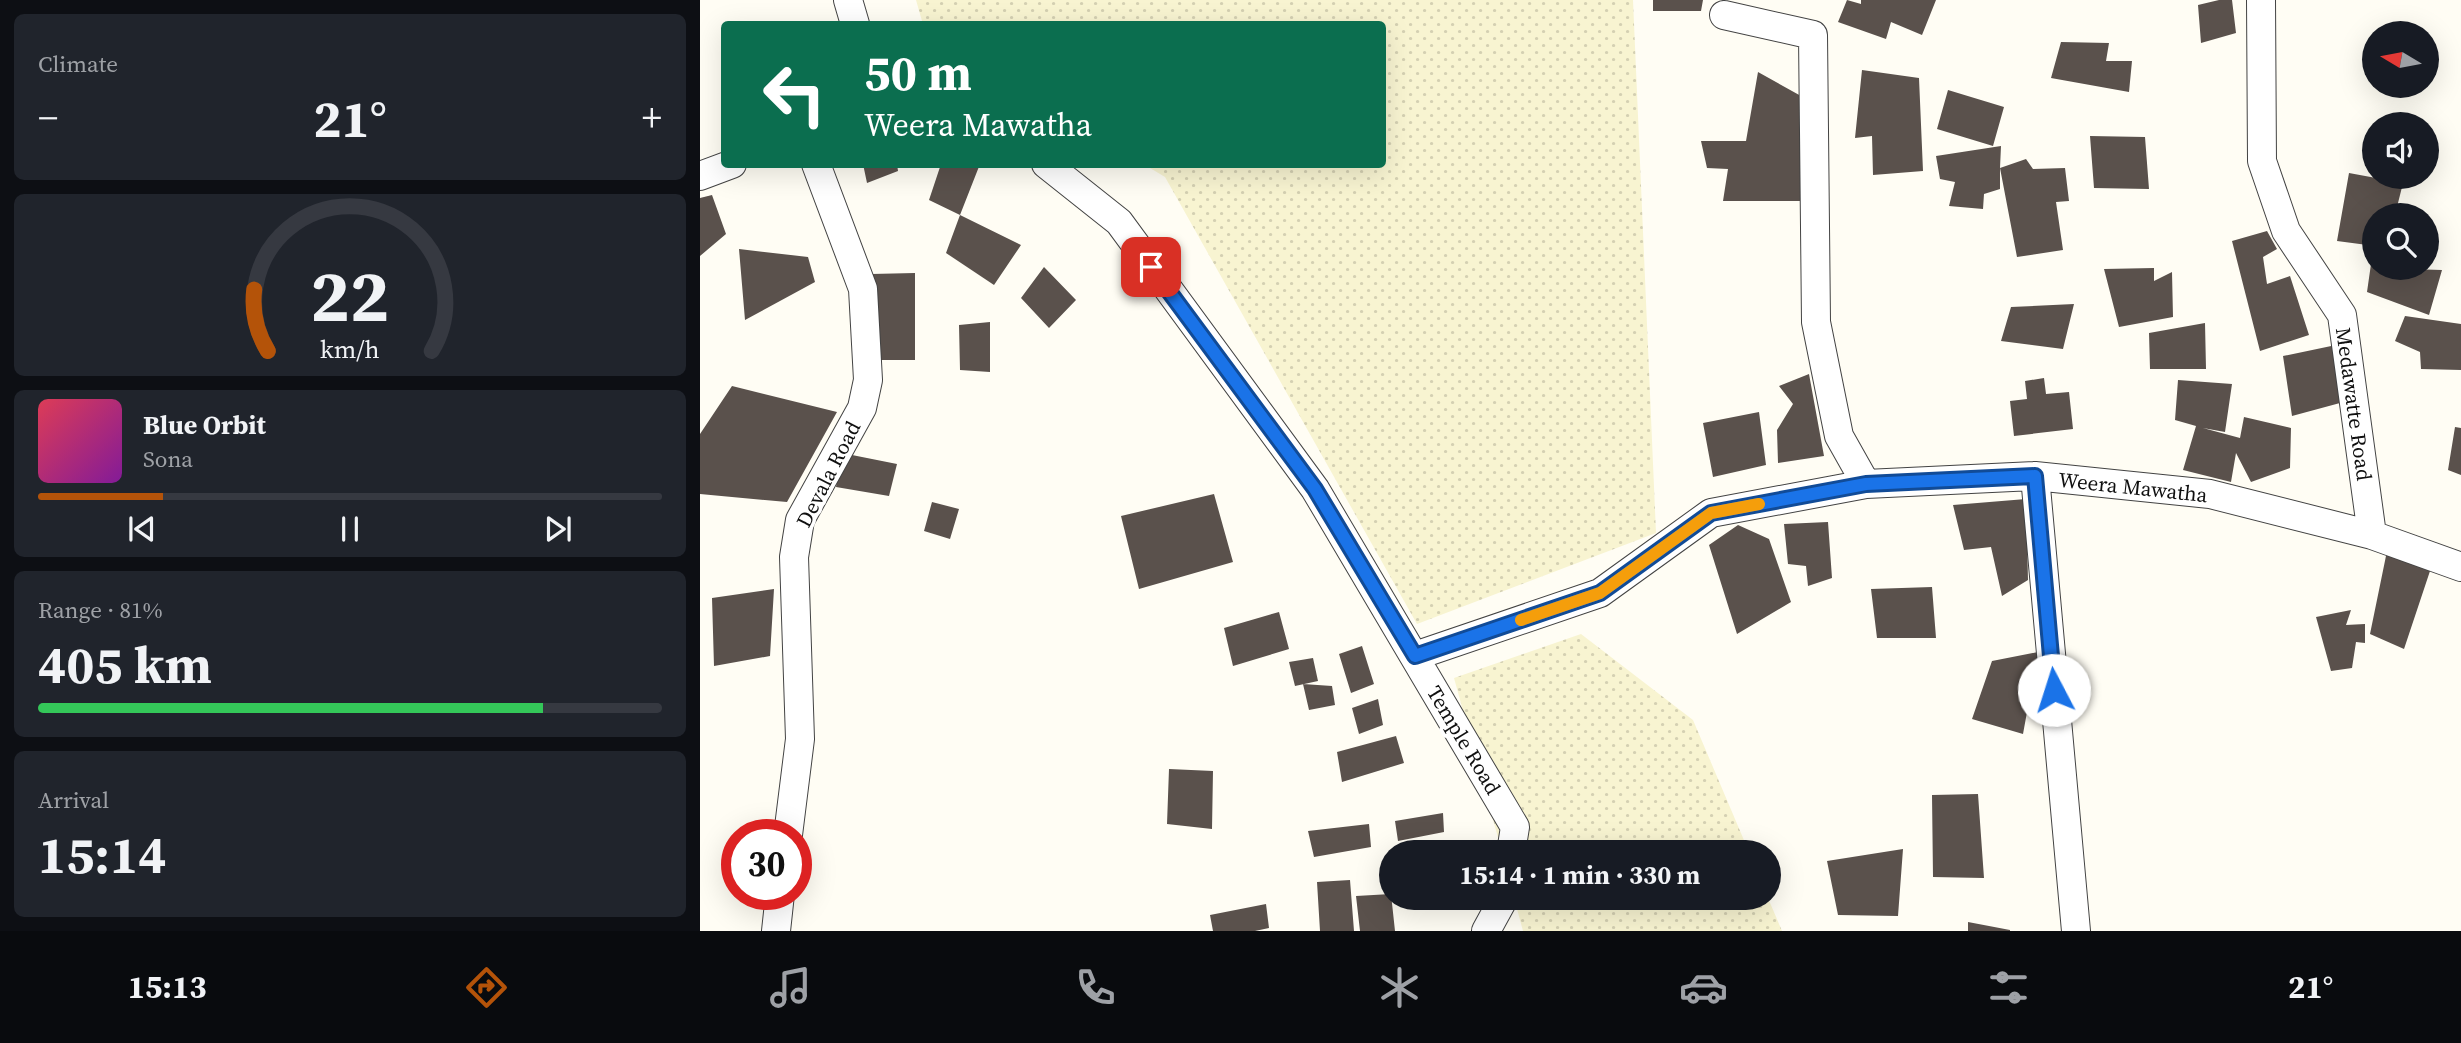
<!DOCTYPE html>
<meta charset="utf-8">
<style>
:root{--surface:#171b24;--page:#20242c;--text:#f1f3f6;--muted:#9ea1a6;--line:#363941;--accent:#b45309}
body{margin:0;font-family:"Source Serif 4",serif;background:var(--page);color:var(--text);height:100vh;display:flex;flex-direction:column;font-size:26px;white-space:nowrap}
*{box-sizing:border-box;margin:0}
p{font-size:23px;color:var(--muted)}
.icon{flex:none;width:38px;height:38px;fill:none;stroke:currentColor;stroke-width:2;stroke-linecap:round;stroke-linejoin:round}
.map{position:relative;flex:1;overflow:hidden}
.drawer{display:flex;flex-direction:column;gap:14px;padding:14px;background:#0d0f14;width:700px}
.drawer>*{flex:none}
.top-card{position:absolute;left:21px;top:21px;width:665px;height:147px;border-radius:7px;box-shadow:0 7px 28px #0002;background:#0b6e4f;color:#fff;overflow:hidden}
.needle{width:46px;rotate:280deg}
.controls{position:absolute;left:1662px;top:21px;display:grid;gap:14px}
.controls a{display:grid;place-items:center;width:77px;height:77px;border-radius:50%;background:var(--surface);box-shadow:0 7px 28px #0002;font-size:35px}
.speed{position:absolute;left:21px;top:819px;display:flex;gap:14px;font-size:35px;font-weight:700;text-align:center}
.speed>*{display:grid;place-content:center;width:91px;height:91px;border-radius:50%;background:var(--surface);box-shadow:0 7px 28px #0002;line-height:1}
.speed .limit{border:10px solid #d22;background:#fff;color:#111}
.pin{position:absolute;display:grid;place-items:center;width:60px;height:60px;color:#fff;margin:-30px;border-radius:14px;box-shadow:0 4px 10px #0006}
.me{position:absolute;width:77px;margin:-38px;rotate:355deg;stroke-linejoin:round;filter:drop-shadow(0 0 5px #0008)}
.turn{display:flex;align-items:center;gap:24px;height:147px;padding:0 28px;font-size:32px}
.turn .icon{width:91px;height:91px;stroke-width:2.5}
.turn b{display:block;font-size:49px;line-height:60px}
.big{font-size:52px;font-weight:700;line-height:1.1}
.drawer .tile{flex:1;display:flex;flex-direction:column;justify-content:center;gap:10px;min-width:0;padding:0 24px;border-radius:10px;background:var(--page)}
.drawer .dial{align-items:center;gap:0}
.dial svg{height:182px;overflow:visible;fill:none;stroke:var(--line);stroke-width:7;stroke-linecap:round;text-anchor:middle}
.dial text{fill:var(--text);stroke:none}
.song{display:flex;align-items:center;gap:21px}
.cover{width:84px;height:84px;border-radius:10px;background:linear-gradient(135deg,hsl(350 70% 55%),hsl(290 70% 35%))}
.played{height:7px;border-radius:4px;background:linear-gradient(90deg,var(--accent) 20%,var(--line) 20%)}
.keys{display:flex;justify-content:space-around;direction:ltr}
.heat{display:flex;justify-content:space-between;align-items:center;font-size:38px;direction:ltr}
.charge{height:10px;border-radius:5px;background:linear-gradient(90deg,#34c759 81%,var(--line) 0)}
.trip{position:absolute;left:679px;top:840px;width:402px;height:70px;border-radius:35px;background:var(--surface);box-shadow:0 7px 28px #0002;font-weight:700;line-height:70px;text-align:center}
.menu{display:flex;height:112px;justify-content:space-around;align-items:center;background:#090b0e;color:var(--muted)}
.menu .icon{width:49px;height:49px}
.menu .on{color:var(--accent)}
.menu b{font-size:32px;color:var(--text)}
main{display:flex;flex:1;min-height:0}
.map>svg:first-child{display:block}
</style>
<main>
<section class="drawer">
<div class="tile"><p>Climate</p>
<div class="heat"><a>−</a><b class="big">21°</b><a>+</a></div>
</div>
<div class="tile dial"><svg viewBox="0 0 100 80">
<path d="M14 69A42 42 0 1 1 86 69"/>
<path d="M14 69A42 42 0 0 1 8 42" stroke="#b45309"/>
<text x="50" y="56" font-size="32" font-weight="700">22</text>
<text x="50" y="72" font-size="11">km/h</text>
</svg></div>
<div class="tile">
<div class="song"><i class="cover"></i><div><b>Blue Orbit</b><p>Sona</p></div></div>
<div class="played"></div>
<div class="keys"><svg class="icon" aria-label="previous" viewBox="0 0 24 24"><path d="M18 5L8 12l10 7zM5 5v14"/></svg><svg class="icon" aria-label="pause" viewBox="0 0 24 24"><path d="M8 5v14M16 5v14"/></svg><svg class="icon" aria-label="next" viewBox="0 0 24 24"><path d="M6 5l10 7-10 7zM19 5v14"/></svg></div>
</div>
<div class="tile"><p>Range · 81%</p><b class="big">405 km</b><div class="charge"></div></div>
<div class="tile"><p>Arrival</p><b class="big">15:14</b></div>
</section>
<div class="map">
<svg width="1761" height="931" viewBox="0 0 1761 931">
<defs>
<pattern id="farmland-dots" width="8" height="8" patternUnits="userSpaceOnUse" patternTransform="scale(1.75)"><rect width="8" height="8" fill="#f8f4d1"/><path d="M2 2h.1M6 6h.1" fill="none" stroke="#d4d0b2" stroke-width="1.8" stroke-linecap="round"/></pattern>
</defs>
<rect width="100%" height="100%" fill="#fffdf4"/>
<path fill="url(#farmland-dots)" d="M 216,0 L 933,0 L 956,533 L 717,624 L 465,177 L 445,165 L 682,164 L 682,24 L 228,24 L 222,21 Z
M 881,634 L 993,720 L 1049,852 L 802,852 L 754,678 Z
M 814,898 L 1068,898 L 1082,931 L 823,931 Z"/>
<path fill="#5a514c" d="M 953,0 L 1003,0 L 1001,11 L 953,11 Z
M 1147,0 L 1161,4 L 1161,0 L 1236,0 L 1222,35 L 1191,22 L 1186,39 L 1138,22 Z
M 1519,0 L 1532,0 L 1536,33 L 1501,43 L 1498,5 Z
M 1361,42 L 1409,43 L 1406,61 L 1432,61 L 1429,92 L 1351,78 Z
M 1162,70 L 1219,78 L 1223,171 L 1173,175 L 1172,136 L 1155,138 Z
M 1058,72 L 1101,96 L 1103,201 L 1023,201 L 1028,169 L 1007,168 L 1001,141 L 1046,141 Z
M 1248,90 L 1304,107 L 1293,146 L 1237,129 Z
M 1390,136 L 1445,137 L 1449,189 L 1394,188 Z
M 1301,146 L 1300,168 L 1326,159 L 1333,169 L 1365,168 L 1369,201 L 1356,202 L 1363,250 L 1317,257 L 1300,168 L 1300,189 L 1284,194 L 1283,209 L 1249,206 L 1255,182 L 1240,179 L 1236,156 Z
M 163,164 L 197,164 L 198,171 L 167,183 Z
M 241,164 L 280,164 L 260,215 L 229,200 Z
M 1649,173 L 1703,183 L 1695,215 L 1675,215 L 1675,246 L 1637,241 Z
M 12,195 L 26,234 L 0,256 L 0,198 Z
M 260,215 L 321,245 L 294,285 L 246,253 Z
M 1567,231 L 1577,249 L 1563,257 L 1567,284 L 1590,276 L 1609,335 L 1560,351 L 1532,241 Z
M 39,249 L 108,257 L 115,282 L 45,320 Z
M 1672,257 L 1675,257 L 1675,268 L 1742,270 L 1729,315 L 1667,292 Z
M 344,267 L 376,300 L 349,328 L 321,298 Z
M 1454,268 L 1454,281 L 1472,272 L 1473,317 L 1419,327 L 1404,269 Z
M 215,273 L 215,360 L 171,360 L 171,274 Z
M 1374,304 L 1363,349 L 1301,341 L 1311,307 Z
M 1705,316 L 1761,324 L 1761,370 L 1721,369 L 1720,352 L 1695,341 Z
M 290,322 L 290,372 L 260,370 L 259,325 Z
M 1505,323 L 1506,369 L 1450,369 L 1449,333 Z
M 1636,345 L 1640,403 L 1592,416 L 1583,356 Z
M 1109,374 L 1124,456 L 1078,463 L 1077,430 L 1093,404 L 1079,386 Z
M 1344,378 L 1346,394 L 1369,392 L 1373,429 L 1314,436 L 1310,401 L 1327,399 L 1325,381 Z
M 1478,380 L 1532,384 L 1525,432 L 1503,428 L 1540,438 L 1544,417 L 1591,428 L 1590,468 L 1551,482 L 1536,453 L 1531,482 L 1483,470 L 1496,426 L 1475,420 Z
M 32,386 L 137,412 L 87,502 L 0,494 L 0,434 Z
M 1059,412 L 1066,465 L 1013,477 L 1003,423 Z
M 1755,427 L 1761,428 L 1761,475 L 1748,470 Z
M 142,453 L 197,464 L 189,496 L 136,487 Z
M 514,494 L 533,562 L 439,589 L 421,516 Z
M 1326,499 L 1328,580 L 1302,596 L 1291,547 L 1264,550 L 1253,505 Z
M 232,502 L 259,509 L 250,539 L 224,531 Z
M 1128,522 L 1132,578 L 1108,586 L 1106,566 L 1088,564 L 1084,524 Z
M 1038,525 L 1069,539 L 1091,602 L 1037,634 L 1009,545 Z
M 1687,551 L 1732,565 L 1704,649 L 1670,634 Z
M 1232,587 L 1236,638 L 1177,638 L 1171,589 Z
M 74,589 L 70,656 L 14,666 L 12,598 Z
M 1651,610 L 1646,625 L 1665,624 L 1665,643 L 1656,642 L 1652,668 L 1631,671 L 1616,617 Z
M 579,612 L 589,649 L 533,666 L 524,628 Z
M 662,646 L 674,684 L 651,693 L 639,654 Z
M 1338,652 L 1323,734 L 1272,719 L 1292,661 Z
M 613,658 L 618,681 L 595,686 L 589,662 Z
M 603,684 L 632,686 L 635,705 L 609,710 Z
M 678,699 L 683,725 L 659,734 L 652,708 Z
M 696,736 L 704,763 L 642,782 L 637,752 Z
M 469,769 L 513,771 L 512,829 L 467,824 Z
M 1278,794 L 1284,878 L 1233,877 L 1232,795 Z
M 743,813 L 744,832 L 698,841 L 695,821 Z
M 669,824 L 671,847 L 614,857 L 608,831 Z
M 1203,849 L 1198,916 L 1138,915 L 1127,861 Z
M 650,880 L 654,931 L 620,931 L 617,882 Z
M 691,894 L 695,931 L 660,931 L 656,896 Z
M 566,904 L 569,928 L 555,931 L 513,931 L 510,915 Z
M 1268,922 L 1310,930 L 1310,931 L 1268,931 Z"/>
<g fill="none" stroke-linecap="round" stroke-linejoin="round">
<g stroke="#434343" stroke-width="30">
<path id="minor" d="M 148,0 L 155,24
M 1561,0 L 1562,161 L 1586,231 L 1642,315 L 1672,535
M 1024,15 L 1113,35 L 1116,322 L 1139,436 L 1166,484
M 346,164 L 419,222 L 615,489 L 815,827 L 811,852
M 0,176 L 32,164
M 1335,476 L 1376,931
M 715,656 L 900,593 L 1011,513 L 1166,484 L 1335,476 L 1510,494 L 1672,535 L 1761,567
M 88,835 L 100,739 L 94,557 L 100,520 L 162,408 L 168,380 L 163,289 L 116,164
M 76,931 L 80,894
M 786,931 L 804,898"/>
</g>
<use href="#minor" stroke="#fff" stroke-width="28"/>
</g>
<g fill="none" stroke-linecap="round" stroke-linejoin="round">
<g stroke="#114b97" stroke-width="18">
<path id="route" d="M 451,267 L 615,489 L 715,656 L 900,593 L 1011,513 L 1166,484 L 1335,476 L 1354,690"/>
</g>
<use href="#route" stroke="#1a73e8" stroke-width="12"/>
<path stroke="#f59e0b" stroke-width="12" d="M 821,620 L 900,593 L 1011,513 L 1059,504"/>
</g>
<g text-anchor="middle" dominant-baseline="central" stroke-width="7" stroke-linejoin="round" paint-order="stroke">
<g font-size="21" fill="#101010" stroke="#fff">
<text transform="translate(1654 404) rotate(82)">Medawatte Road</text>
<text transform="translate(128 474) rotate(-63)">Devala Road</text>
<text transform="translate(1433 487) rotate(6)">Weera Mawatha</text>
<text transform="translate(764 740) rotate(59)">Temple Road</text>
</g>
</g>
</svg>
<div class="controls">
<a><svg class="needle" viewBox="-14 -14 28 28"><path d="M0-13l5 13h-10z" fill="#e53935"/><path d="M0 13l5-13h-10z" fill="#9ea1a6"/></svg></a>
<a><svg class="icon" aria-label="sound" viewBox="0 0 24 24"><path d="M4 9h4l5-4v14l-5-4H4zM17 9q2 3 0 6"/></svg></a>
<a><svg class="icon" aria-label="search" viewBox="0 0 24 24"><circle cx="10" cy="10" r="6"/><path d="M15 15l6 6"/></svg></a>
</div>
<div class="speed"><div class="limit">30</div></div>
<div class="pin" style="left:451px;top:267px;background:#d93025"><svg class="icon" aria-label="arrive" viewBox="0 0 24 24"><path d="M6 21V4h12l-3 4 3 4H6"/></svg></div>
<svg class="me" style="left:1354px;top:690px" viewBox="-20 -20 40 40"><circle r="19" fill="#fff"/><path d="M0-13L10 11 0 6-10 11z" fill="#1a73e8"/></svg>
<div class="trip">15:14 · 1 min · 330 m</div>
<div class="top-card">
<div class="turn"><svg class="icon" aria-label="left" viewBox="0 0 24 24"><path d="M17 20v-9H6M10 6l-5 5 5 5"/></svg><div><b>50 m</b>Weera Mawatha</div></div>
</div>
</div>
</main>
<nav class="menu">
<b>15:13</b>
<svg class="icon on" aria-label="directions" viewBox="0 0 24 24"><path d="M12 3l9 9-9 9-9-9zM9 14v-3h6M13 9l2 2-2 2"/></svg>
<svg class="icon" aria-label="music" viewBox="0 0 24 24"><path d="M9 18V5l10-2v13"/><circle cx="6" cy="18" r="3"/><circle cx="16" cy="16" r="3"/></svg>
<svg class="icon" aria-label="phone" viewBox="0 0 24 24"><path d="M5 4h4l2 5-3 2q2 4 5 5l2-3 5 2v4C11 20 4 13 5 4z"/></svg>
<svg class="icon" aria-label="climate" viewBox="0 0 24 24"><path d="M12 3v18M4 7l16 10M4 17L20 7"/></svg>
<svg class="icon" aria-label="car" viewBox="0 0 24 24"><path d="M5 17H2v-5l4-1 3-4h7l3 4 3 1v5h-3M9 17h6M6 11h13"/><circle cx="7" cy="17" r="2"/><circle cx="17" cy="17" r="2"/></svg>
<svg class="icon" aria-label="filters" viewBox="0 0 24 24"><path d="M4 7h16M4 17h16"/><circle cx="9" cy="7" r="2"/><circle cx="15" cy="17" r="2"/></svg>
<b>21°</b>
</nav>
